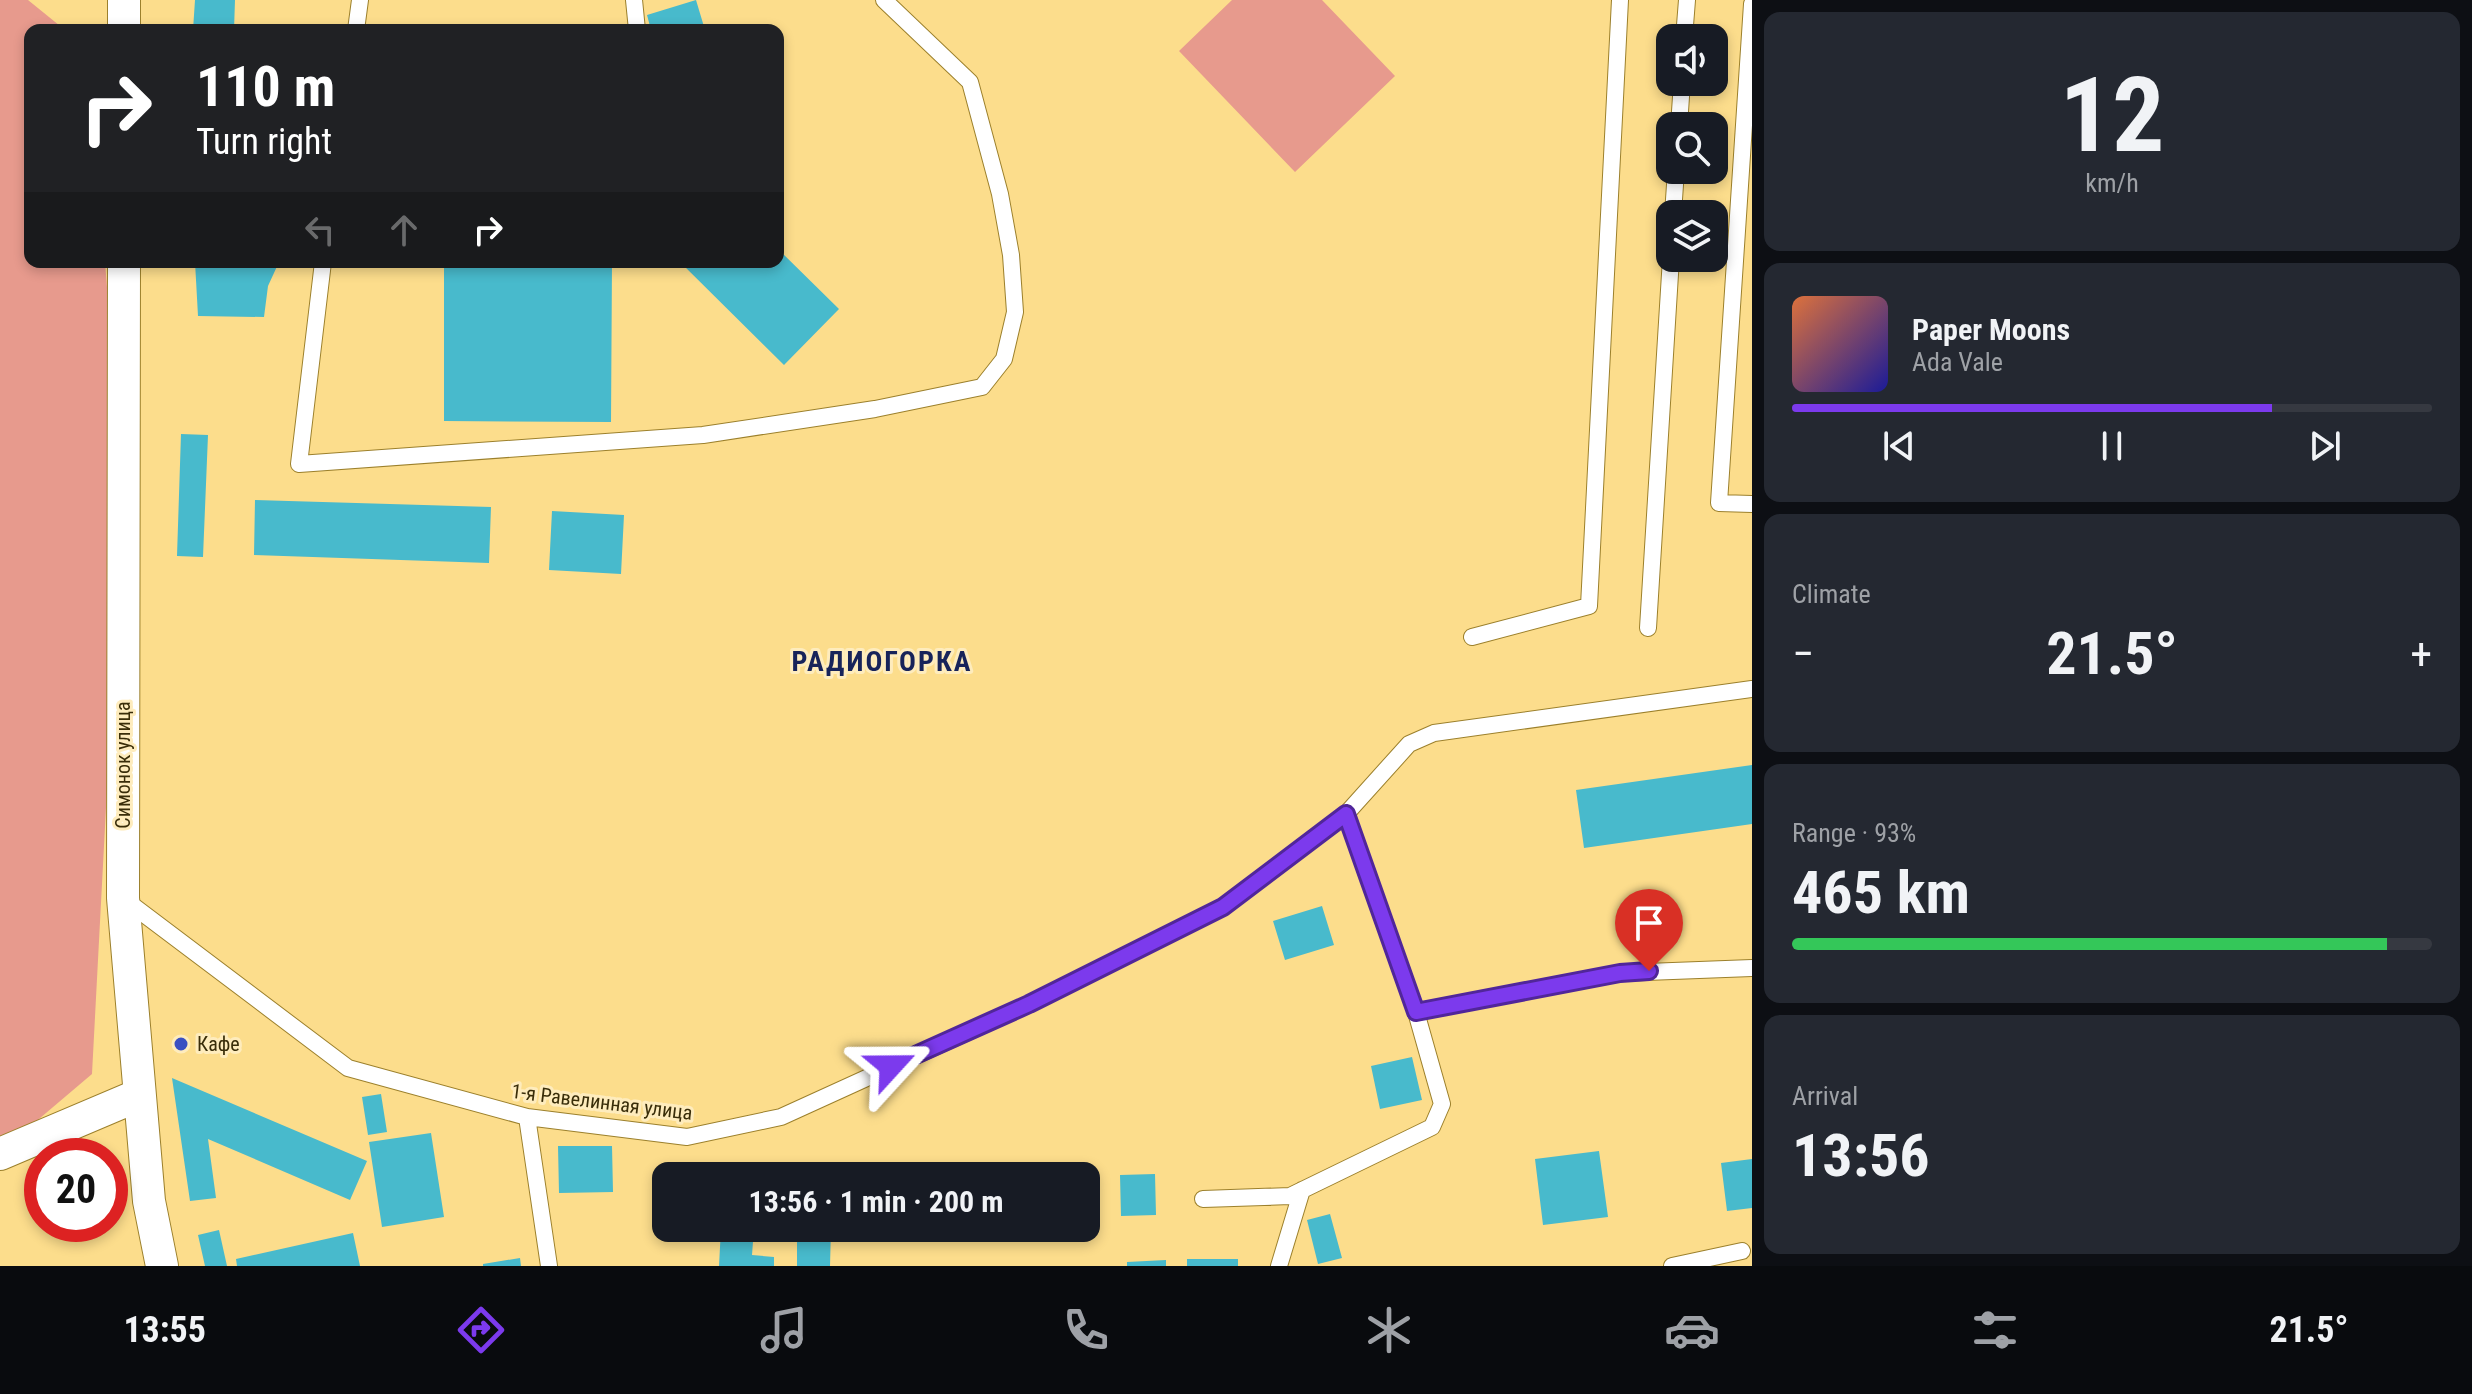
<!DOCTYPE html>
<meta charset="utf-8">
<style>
:root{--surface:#171b24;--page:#242831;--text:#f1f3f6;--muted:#9ea1a6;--line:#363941;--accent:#7c3aed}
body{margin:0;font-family:"Roboto Condensed",sans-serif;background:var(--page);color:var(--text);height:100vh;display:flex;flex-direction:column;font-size:30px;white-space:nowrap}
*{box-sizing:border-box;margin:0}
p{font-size:26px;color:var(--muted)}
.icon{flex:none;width:44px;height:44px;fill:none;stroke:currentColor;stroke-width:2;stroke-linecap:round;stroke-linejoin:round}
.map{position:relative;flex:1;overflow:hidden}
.drawer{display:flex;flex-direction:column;gap:12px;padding:12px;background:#0d0f14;width:720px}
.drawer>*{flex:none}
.hud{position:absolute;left:24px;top:24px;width:760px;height:244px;border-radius:16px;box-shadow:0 4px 12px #0003;background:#202124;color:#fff;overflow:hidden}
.fabs{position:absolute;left:1656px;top:24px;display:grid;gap:16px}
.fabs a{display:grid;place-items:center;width:72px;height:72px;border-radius:16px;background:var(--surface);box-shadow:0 4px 12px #0003;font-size:40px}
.speed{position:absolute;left:24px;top:1138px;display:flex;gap:16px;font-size:40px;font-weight:700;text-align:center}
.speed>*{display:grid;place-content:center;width:104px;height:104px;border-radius:50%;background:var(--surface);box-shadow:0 4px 12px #0003;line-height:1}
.speed .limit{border:12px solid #d22;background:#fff;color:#111}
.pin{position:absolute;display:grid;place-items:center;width:68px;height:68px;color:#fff;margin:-82px -34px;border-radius:50% 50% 50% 0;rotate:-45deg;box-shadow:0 0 8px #0007}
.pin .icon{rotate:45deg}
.me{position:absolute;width:88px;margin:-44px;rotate:66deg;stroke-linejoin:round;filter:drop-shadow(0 0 6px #0008)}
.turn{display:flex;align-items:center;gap:28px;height:168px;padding:0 40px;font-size:36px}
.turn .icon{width:104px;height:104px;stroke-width:2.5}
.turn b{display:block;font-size:56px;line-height:68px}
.lanes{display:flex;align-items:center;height:76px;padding:0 40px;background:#0003;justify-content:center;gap:40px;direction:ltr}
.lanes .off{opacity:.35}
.big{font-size:60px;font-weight:700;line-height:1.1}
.drawer .card{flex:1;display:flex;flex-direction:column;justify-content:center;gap:12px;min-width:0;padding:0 28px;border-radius:16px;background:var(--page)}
.drawer .dial{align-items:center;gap:0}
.dial b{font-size:104px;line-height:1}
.song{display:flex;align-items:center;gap:24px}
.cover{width:96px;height:96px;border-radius:12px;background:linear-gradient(135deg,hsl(20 70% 55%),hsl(240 70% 35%))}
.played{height:8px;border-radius:4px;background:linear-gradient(90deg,var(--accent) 75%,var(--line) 75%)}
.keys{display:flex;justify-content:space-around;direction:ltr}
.heat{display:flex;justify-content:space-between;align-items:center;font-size:44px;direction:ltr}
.charge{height:12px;border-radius:6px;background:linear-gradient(90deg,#34c759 93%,var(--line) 0)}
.trip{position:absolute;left:652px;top:1162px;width:448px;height:80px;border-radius:16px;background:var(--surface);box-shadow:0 4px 12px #0003;font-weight:700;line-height:80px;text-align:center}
.tabs{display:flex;height:128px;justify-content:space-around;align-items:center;background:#090b0e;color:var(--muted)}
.tabs .icon{width:56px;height:56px}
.tabs .current{color:var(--accent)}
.tabs b{font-size:36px;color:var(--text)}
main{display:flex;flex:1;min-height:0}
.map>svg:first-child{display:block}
</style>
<main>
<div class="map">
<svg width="1752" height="1266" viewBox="0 0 1752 1266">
<rect width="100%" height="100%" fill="#fcdd8c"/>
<path fill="#e79a8d" d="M 0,0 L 28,0 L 65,30 L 30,30 L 30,262 L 105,262 L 123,485 L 92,1074 L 13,1141 L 0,1146 Z
M 1232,0 L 1322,0 L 1395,76 L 1295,172 L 1179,51 Z"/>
<path fill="#48bacc" d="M 195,0 L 235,0 L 234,30 L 193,30 Z
M 696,0 L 705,30 L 651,30 L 647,15 Z
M 778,249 L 839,309 L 784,365 L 680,262 L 778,262 Z
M 195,262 L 279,262 L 268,286 L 264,317 L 198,316 Z
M 444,262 L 612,262 L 611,422 L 444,421 Z
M 181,434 L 208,435 L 203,557 L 177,556 Z
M 255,500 L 491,507 L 489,563 L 254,555 Z
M 552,511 L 624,515 L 621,574 L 549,570 Z
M 1752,765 L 1752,824 L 1584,848 L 1576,790 Z
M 1322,906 L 1334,945 L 1285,960 L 1273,921 Z
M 1412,1057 L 1422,1100 L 1380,1109 L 1371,1066 Z
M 172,1078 L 367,1161 L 350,1200 L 208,1139 L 216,1198 L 190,1201 Z
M 381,1094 L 387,1132 L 368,1135 L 362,1097 Z
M 431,1133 L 444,1217 L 382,1227 L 369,1142 Z
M 558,1146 L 612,1146 L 613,1192 L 559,1193 Z
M 1599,1151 L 1608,1217 L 1543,1225 L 1535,1159 Z
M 1752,1159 L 1752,1208 L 1727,1211 L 1721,1163 Z
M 1155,1174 L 1156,1215 L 1121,1216 L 1120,1175 Z
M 1330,1214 L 1342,1258 L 1318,1264 L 1307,1220 Z
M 721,1228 L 754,1228 L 752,1255 L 774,1257 L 774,1266 L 719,1266 Z
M 797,1228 L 831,1228 L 830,1266 L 797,1266 Z
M 838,1228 L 889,1228 L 889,1237 L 837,1236 Z
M 908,1228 L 958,1228 L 957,1237 L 908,1233 Z
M 219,1230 L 227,1266 L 205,1266 L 198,1235 Z
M 353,1233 L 360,1266 L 237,1266 L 236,1259 Z
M 520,1258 L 521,1266 L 483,1266 L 483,1264 Z
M 1187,1259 L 1238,1259 L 1238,1266 L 1187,1266 Z
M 1166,1260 L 1166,1266 L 1127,1266 L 1127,1262 Z"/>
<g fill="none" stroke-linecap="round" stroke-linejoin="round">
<g stroke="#9c802c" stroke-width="18">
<path id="service" d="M 634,0 L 637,30
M 1752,4 L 1719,503 L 1752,504
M 356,30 L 360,0
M 1684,38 L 1687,0
M 1679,126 L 1682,82
M 1673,214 L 1676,170
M 323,262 L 299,464 L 703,435 L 875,409 L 982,387 L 1004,359 L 1015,312 L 1011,255 L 1000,194 L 970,82 L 884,0
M 1648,628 L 1671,258
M 1472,637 L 1589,606 L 1620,0
M 1346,814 L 1416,1012
M 124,899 L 348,1068 L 527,1117 L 687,1137 L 781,1117 L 1029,1004 L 1223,907 L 1346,814 L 1409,744 L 1434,733 L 1752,689
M 527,1117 L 549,1266
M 1203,1199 L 1290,1196 L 1432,1127 L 1442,1104 L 1416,1012 L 1620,973 L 1752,968
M 1279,1266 L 1302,1190
M 1672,1266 L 1742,1251"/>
</g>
<g stroke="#9c802c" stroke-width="34">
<path id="minor" d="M 124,0 L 124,30
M 124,262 L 123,898 L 149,1201 L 162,1266
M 0,1154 L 139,1095"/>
</g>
<use href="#service" stroke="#fff" stroke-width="16"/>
<use href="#minor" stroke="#fff" stroke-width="32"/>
</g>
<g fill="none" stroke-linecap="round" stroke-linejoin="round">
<g stroke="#51269a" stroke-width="20">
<path id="route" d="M 891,1066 L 1029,1004 L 1223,907 L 1346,814 L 1416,1012 L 1620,973 L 1649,971"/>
</g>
<use href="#route" stroke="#7c3aed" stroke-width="14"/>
</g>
<circle fill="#3a50c2" stroke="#feecbd" stroke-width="3" cx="181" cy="1044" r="8"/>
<g text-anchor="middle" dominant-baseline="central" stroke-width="6" stroke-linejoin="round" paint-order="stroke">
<g font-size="20" fill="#392d09" stroke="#feecbd">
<text transform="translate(123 765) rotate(-90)">Симонок улица</text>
<text transform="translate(602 1102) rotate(7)">1-я Равелинная улица</text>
</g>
<g font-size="20" fill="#392d09" stroke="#feecbd" text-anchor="start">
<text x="197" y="1044">Кафе</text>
</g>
<g font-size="28" font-weight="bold" letter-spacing="2" fill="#17235a" stroke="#feecbd">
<text x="882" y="661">РАДИОГОРКА</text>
</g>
</g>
</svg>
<div class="fabs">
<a><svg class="icon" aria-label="sound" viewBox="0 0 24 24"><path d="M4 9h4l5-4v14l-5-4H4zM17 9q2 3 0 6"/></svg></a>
<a><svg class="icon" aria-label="search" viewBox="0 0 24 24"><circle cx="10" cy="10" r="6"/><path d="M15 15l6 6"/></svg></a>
<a><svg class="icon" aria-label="layers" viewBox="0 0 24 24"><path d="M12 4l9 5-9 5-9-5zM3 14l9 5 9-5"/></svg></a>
</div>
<div class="speed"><div class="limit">20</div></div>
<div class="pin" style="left:1649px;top:971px;background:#d93025"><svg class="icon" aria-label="arrive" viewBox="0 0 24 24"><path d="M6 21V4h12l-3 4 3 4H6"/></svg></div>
<svg class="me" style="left:891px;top:1066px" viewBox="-20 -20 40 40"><path d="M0-17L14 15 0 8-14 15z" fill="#7c3aed" stroke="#fff" stroke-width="4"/></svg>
<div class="trip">13:56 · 1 min · 200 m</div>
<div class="hud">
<div class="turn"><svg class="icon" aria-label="right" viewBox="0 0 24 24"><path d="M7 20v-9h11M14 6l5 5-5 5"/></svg><div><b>110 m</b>Turn right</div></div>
<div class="lanes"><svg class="icon off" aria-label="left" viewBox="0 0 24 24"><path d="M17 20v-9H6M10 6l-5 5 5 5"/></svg><svg class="icon off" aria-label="ahead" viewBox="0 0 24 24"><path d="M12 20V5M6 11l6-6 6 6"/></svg><svg class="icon" aria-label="right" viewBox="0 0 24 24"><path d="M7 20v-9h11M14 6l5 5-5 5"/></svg></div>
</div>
</div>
<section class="drawer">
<div class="card dial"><b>12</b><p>km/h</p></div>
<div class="card">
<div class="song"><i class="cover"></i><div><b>Paper Moons</b><p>Ada Vale</p></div></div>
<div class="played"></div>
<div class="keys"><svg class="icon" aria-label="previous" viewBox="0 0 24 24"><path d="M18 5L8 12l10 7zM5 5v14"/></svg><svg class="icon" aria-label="pause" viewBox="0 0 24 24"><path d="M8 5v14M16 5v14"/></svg><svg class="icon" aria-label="next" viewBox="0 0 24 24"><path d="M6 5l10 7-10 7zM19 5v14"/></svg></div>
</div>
<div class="card"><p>Climate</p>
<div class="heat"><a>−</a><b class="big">21.5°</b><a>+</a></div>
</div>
<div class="card"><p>Range · 93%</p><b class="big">465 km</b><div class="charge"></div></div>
<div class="card"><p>Arrival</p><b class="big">13:56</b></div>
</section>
</main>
<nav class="tabs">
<b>13:55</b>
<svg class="icon current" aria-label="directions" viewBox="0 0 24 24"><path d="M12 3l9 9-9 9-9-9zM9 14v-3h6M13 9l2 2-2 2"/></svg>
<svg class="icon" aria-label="music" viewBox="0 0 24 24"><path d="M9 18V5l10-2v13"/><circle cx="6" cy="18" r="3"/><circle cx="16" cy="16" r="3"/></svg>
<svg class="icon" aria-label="phone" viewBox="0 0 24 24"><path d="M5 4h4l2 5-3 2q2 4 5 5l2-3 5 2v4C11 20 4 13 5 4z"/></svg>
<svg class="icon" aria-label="climate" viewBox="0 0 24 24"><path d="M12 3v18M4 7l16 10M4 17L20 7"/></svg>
<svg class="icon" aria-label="car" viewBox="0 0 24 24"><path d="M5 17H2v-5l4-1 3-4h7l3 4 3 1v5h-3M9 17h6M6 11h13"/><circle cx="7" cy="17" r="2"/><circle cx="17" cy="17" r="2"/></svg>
<svg class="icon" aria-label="filters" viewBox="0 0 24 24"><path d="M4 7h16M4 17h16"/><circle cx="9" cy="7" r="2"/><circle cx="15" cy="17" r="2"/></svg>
<b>21.5°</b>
</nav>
